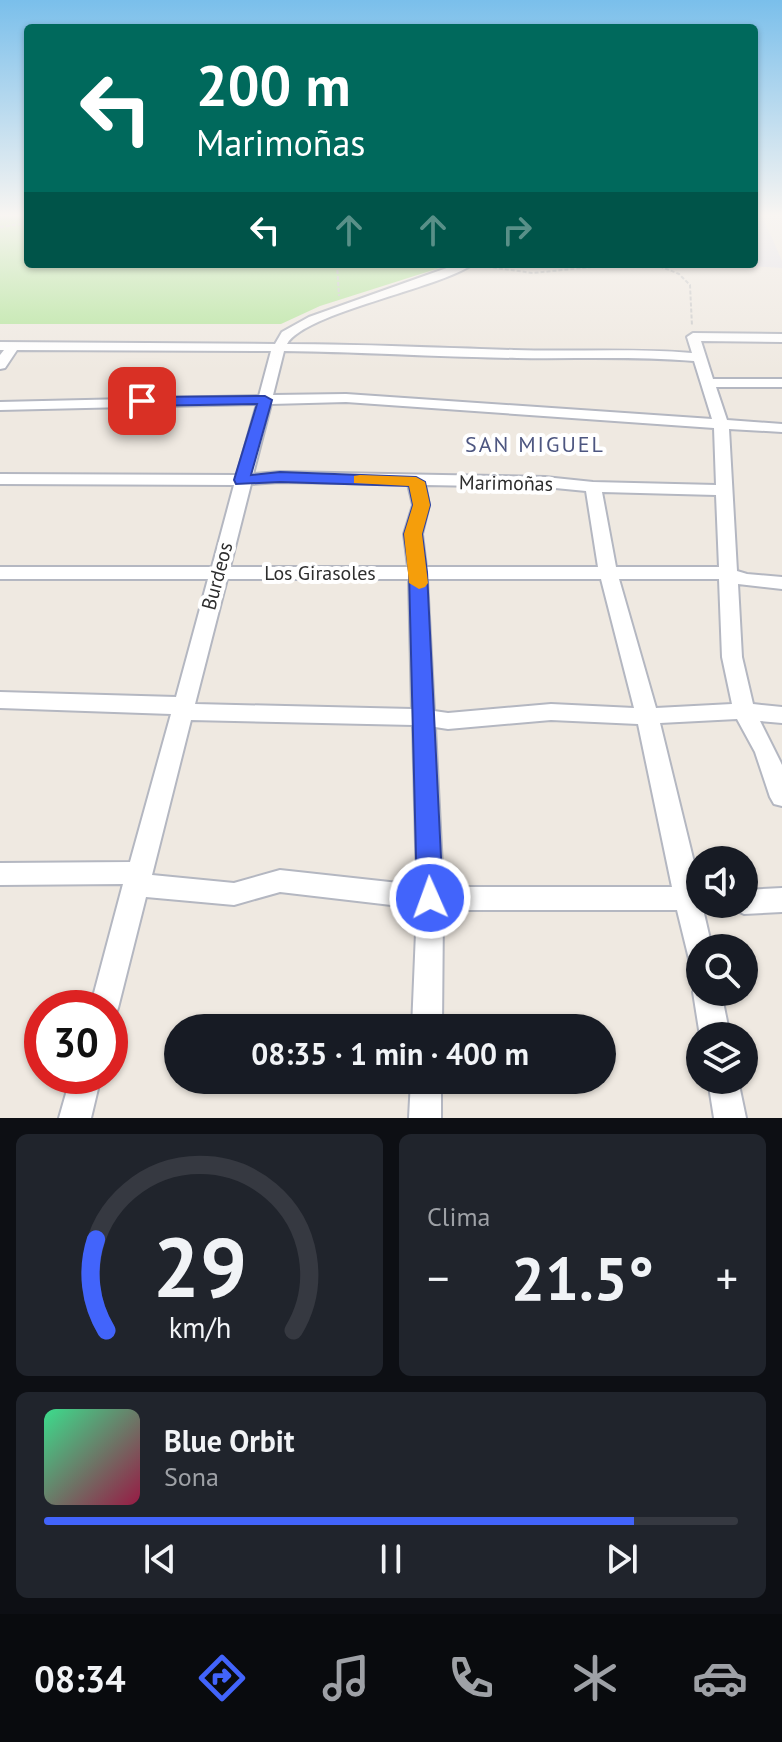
<!DOCTYPE html>
<html lang="es">
<meta charset="utf-8">
<style>
:root{--surface:#171b24;--page:#20242c;--text:#f1f3f6;--muted:#9ea1a6;--line:#363941;--accent:#4264fb}
body{margin:0;font-family:"PT Sans",sans-serif;background:var(--page);color:var(--text);height:100vh;display:flex;flex-direction:column;font-size:30px;white-space:nowrap}
*{box-sizing:border-box;margin:0}
p{font-size:26px;color:var(--muted)}
.icon{flex:none;width:44px;height:44px;fill:none;stroke:currentColor;stroke-width:2;stroke-linecap:round;stroke-linejoin:round}
.map{position:relative;height:1118px;overflow:hidden}
.drawer{display:flex;flex-direction:column;gap:16px;padding:16px;background:#0d0f14;flex:1}
.drawer>*{flex:none}
.top-card{position:absolute;left:24px;top:24px;width:734px;height:244px;border-radius:8px;box-shadow:0 2px 6px #0004;background:#00695c;color:#fff;overflow:hidden}
.tools{position:absolute;left:686px;top:846px;display:grid;gap:16px}
.tools a{display:grid;place-items:center;width:72px;height:72px;border-radius:50%;background:var(--surface);box-shadow:0 2px 6px #0004;font-size:40px}
.speed{position:absolute;left:24px;top:990px;display:flex;gap:16px;font-size:40px;font-weight:700;text-align:center}
.speed>*{display:grid;place-content:center;width:104px;height:104px;border-radius:50%;background:var(--surface);box-shadow:0 2px 6px #0004;line-height:1}
.speed .limit{border:12px solid #d22;background:#fff;color:#111}
.pin{position:absolute;display:grid;place-items:center;width:68px;height:68px;color:#fff;margin:-34px;border-radius:16px;box-shadow:0 4px 12px #0006}
.me{position:absolute;width:88px;margin:-44px;rotate:358deg;stroke-linejoin:round;filter:drop-shadow(0 0 6px #0008)}
.turn{display:flex;align-items:center;gap:28px;height:168px;padding:0 40px;font-size:36px}
.turn .icon{width:104px;height:104px;stroke-width:2.5}
.turn b{display:block;font-size:56px;line-height:68px}
.lanes{display:flex;align-items:center;height:76px;padding:0 40px;background:#0003;justify-content:center;gap:40px;direction:ltr}
.lanes .off{opacity:.35}
.big{font-size:60px;font-weight:700;line-height:1.1}
.drawer .tile{flex:1;display:flex;flex-direction:column;justify-content:center;gap:12px;min-width:0;padding:0 28px;border-radius:12px;background:var(--page)}
.drawer .dial{align-items:center;gap:0}
.dial svg{height:208px;overflow:visible;fill:none;stroke:var(--line);stroke-width:7;stroke-linecap:round;text-anchor:middle}
.dial text{fill:var(--text);stroke:none}
.song{display:flex;align-items:center;gap:24px}
.cover{width:96px;height:96px;border-radius:12px;background:linear-gradient(135deg,hsl(150 70% 55%),hsl(340 70% 35%))}
.played{height:8px;border-radius:4px;background:linear-gradient(90deg,var(--accent) 85%,var(--line) 85%)}
.keys{display:flex;justify-content:space-around;direction:ltr}
.heat{display:flex;justify-content:space-between;align-items:center;font-size:44px;direction:ltr}
.drawer .tiles{flex:1;display:grid;gap:16px;grid-template-columns:1fr 1fr}
.tile:last-child{grid-column:span 2}
.trip{position:absolute;left:164px;top:1014px;width:452px;height:80px;border-radius:40px;background:var(--surface);box-shadow:0 2px 6px #0004;font-weight:700;line-height:80px;text-align:center}
.dock{display:flex;height:128px;justify-content:space-around;align-items:center;background:#090b0e;color:var(--muted)}
.dock .icon{width:56px;height:56px}
.dock .active{color:var(--accent)}
.dock b{font-size:36px;color:var(--text)}
.map>svg:first-child{display:block}
</style>
<div class="map">
<svg width="782" height="1118" viewBox="0 0 782 1118">
<rect width="100%" height="100%" fill="#efe9e1"/>
<path fill="#e3e1e8" d="M 754,215 L 762,215 L 782,261 L 782,268 L 716,264 L 754,264 Z"/>
<path fill="#b6e59e" d="M 0,215 L 28,215 L 28,264 L 452,264 L 320,306 L 281,324 L 0,324 Z"/>
<g fill="none" stroke-linecap="round" stroke-linejoin="round">
<g stroke="#b4b7c1" stroke-width="4">
<path id="minor" d="M 458,264 L 473,264 C 438,289 306,312 287,344 C 363,344 438,348 514,350 C 573,352 632,348 692,353 L 687,337 L 693,333 L 782,334 L 782,342 L 701,341 L 713,379 L 782,379 L 782,387 L 716,387 L 727,420 L 782,424 L 782,432 L 729,429 L 737,571 L 747,574 L 782,577 L 782,589 L 738,584 L 742,657 L 753,704 L 782,707 L 782,723 L 760,721 L 782,765 L 782,806 L 774,804 L 770,797 L 755,752 L 737,719 L 660,723 L 700,887 L 700,904 L 711,904 L 703,909 L 712,948 L 700,948 L 700,967 L 690,963 L 677,910 L 443,910 L 442,1028 L 412,1028 L 417,908 L 280,892 L 234,905 L 146,897 L 118,1008 L 114,1018 L 110,1020 L 110,1008 L 90,1008 L 123,884 L 0,885 L 0,863 L 130,862 L 171,714 L 0,708 L 0,692 L 176,697 L 208,579 L 0,579 L 0,567 L 212,567 L 234,485 L 0,484 L 0,474 L 237,475 L 257,404 L 0,410 L 0,402 L 259,396 L 271,351 L 17,350 L 5,368 L 0,369 L 0,355 L 4,350 L 0,350 L 0,342 L 275,344 L 282,332 L 309,317 ZM 284,351 C 362,352 439,357 517,358 C 576,359 635,356 694,361 L 712,419 L 346,394 L 273,395 ZM 346,402 L 714,428 L 716,485 L 593,482 L 545,477 L 280,472 L 253,474 L 271,404 ZM 280,482 L 408,484 L 413,505 L 404,534 L 408,567 L 230,567 L 251,484 ZM 425,485 L 545,487 L 586,491 L 598,567 L 426,567 L 422,534 L 429,505 ZM 602,492 L 716,495 L 719,567 L 616,567 ZM 227,579 L 409,579 L 412,709 L 195,704 ZM 427,579 L 601,579 L 634,708 L 551,704 L 448,713 L 434,711 ZM 619,579 L 719,579 L 722,657 L 732,704 L 656,708 ZM 191,720 L 413,725 L 417,885 L 280,870 L 234,883 L 152,875 ZM 551,720 L 638,724 L 672,887 L 443,887 L 435,727 L 448,729 Z
M 782,888 L 782,912 L 744,914 L 735,910 L 732,904 L 744,904 L 744,890 Z
M 700,981 L 700,992 L 721,992 L 730,1036 L 700,1036 L 693,992 Z
M 71,1076 L 101,1076 L 91,1118 L 59,1118 Z
M 411,1080 L 441,1080 L 441,1118 L 409,1118 Z
M 708,1080 L 738,1080 L 746,1118 L 714,1118 Z"/>
</g>
<path stroke="#c9c9c9" stroke-width="2" stroke-dasharray="4 2" stroke-linecap="butt" d="M 0,227 L 28,223
M 337,264 L 339,296
M 654,264 L 679,274 L 690,285 L 692,326
M 481,266 L 533,273 L 622,264"/>
<use href="#minor" fill="#fff" fill-rule="evenodd"/>
</g>
<linearGradient id="sky" x2="0" y2="1"><stop stop-color="#7abfeb"/><stop offset="0.58" stop-color="#f8f5f2"/><stop offset="1" stop-color="#f8f5f2" stop-opacity="0"/></linearGradient>
<rect width="782" height="371" fill="url(#sky)"/>
<path fill="#4264fb" stroke="#2b41a3" stroke-width="2" d="M 265,396 L 272,400 L 251,475 L 280,472 L 416,477 L 425,482 L 430,505 L 422,534 L 427,572 L 443,898 L 440,906 L 430,909 L 421,906 L 417,898 L 409,572 L 404,534 L 413,505 L 409,486 L 280,482 L 236,484 L 234,480 L 257,404 L 142,406 L 134,401 L 142,397 Z"/>
<path fill="#f59e0b" d="M 360,475 L 416,477 L 425,482 L 430,505 L 422,534 L 428,583 L 425,587 L 419,589 L 409,583 L 404,534 L 413,505 L 409,486 L 354,483 L 354,476 Z"/>
<g text-anchor="middle" dominant-baseline="central" stroke-width="8" stroke-linejoin="round" paint-order="stroke">
<g font-size="20" fill="#2e2e2e" stroke="#fff">
<text transform="translate(506 483) rotate(1)">Marimoñas</text>
<text x="320" y="573">Los Girasoles</text>
<text transform="translate(217 576) rotate(-75)">Burdeos</text>
</g>
<g font-size="22" letter-spacing="2" fill="#4d5680" stroke="#fff">
<text x="535" y="444">SAN MIGUEL</text>
</g>
</g>
</svg>
<div class="tools">
<a><svg class="icon" aria-label="sound" viewBox="0 0 24 24"><path d="M4 9h4l5-4v14l-5-4H4zM17 9q2 3 0 6"/></svg></a>
<a><svg class="icon" aria-label="search" viewBox="0 0 24 24"><circle cx="10" cy="10" r="6"/><path d="M15 15l6 6"/></svg></a>
<a><svg class="icon" aria-label="layers" viewBox="0 0 24 24"><path d="M12 4l9 5-9 5-9-5zM3 14l9 5 9-5"/></svg></a>
</div>
<div class="speed"><div class="limit">30</div></div>
<div class="pin" style="left:142px;top:401px;background:#d93025"><svg class="icon" aria-label="arrive" viewBox="0 0 24 24"><path d="M6 21V4h12l-3 4 3 4H6"/></svg></div>
<svg class="me" style="left:430px;top:898px" viewBox="-20 -20 40 40"><circle r="17" fill="#4264fb" stroke="#fff" stroke-width="3"/><path d="M0-11L8 9 0 5-8 9z" fill="#fff"/></svg>
<div class="trip">08:35 · 1 min · 400 m</div>
<div class="top-card">
<div class="turn"><svg class="icon" aria-label="left" viewBox="0 0 24 24"><path d="M17 20v-9H6M10 6l-5 5 5 5"/></svg><div><b>200 m</b>Marimoñas</div></div>
<div class="lanes"><svg class="icon" aria-label="left" viewBox="0 0 24 24"><path d="M17 20v-9H6M10 6l-5 5 5 5"/></svg><svg class="icon off" aria-label="ahead" viewBox="0 0 24 24"><path d="M12 20V5M6 11l6-6 6 6"/></svg><svg class="icon off" aria-label="ahead" viewBox="0 0 24 24"><path d="M12 20V5M6 11l6-6 6 6"/></svg><svg class="icon off" aria-label="right" viewBox="0 0 24 24"><path d="M7 20v-9h11M14 6l5 5-5 5"/></svg></div>
</div>
</div>
<section class="drawer">
<div class="tiles">
<div class="tile dial"><svg viewBox="0 0 100 80">
<path d="M14 69A42 42 0 1 1 86 69"/>
<path d="M14 69A42 42 0 0 1 10 34" stroke="#4264fb"/>
<text x="50" y="56" font-size="32" font-weight="700">29</text>
<text x="50" y="72" font-size="11">km/h</text>
</svg></div>
<div class="tile"><p>Clima</p>
<div class="heat"><a>−</a><b class="big">21.5°</b><a>+</a></div>
</div>
<div class="tile">
<div class="song"><i class="cover"></i><div><b>Blue Orbit</b><p>Sona</p></div></div>
<div class="played"></div>
<div class="keys"><svg class="icon" aria-label="previous" viewBox="0 0 24 24"><path d="M18 5L8 12l10 7zM5 5v14"/></svg><svg class="icon" aria-label="pause" viewBox="0 0 24 24"><path d="M8 5v14M16 5v14"/></svg><svg class="icon" aria-label="next" viewBox="0 0 24 24"><path d="M6 5l10 7-10 7zM19 5v14"/></svg></div>
</div>
</div>
</section>
<nav class="dock">
<b>08:34</b>
<svg class="icon active" aria-label="directions" viewBox="0 0 24 24"><path d="M12 3l9 9-9 9-9-9zM9 14v-3h6M13 9l2 2-2 2"/></svg>
<svg class="icon" aria-label="music" viewBox="0 0 24 24"><path d="M9 18V5l10-2v13"/><circle cx="6" cy="18" r="3"/><circle cx="16" cy="16" r="3"/></svg>
<svg class="icon" aria-label="phone" viewBox="0 0 24 24"><path d="M5 4h4l2 5-3 2q2 4 5 5l2-3 5 2v4C11 20 4 13 5 4z"/></svg>
<svg class="icon" aria-label="climate" viewBox="0 0 24 24"><path d="M12 3v18M4 7l16 10M4 17L20 7"/></svg>
<svg class="icon" aria-label="car" viewBox="0 0 24 24"><path d="M5 17H2v-5l4-1 3-4h7l3 4 3 1v5h-3M9 17h6M6 11h13"/><circle cx="7" cy="17" r="2"/><circle cx="17" cy="17" r="2"/></svg>
</nav>
